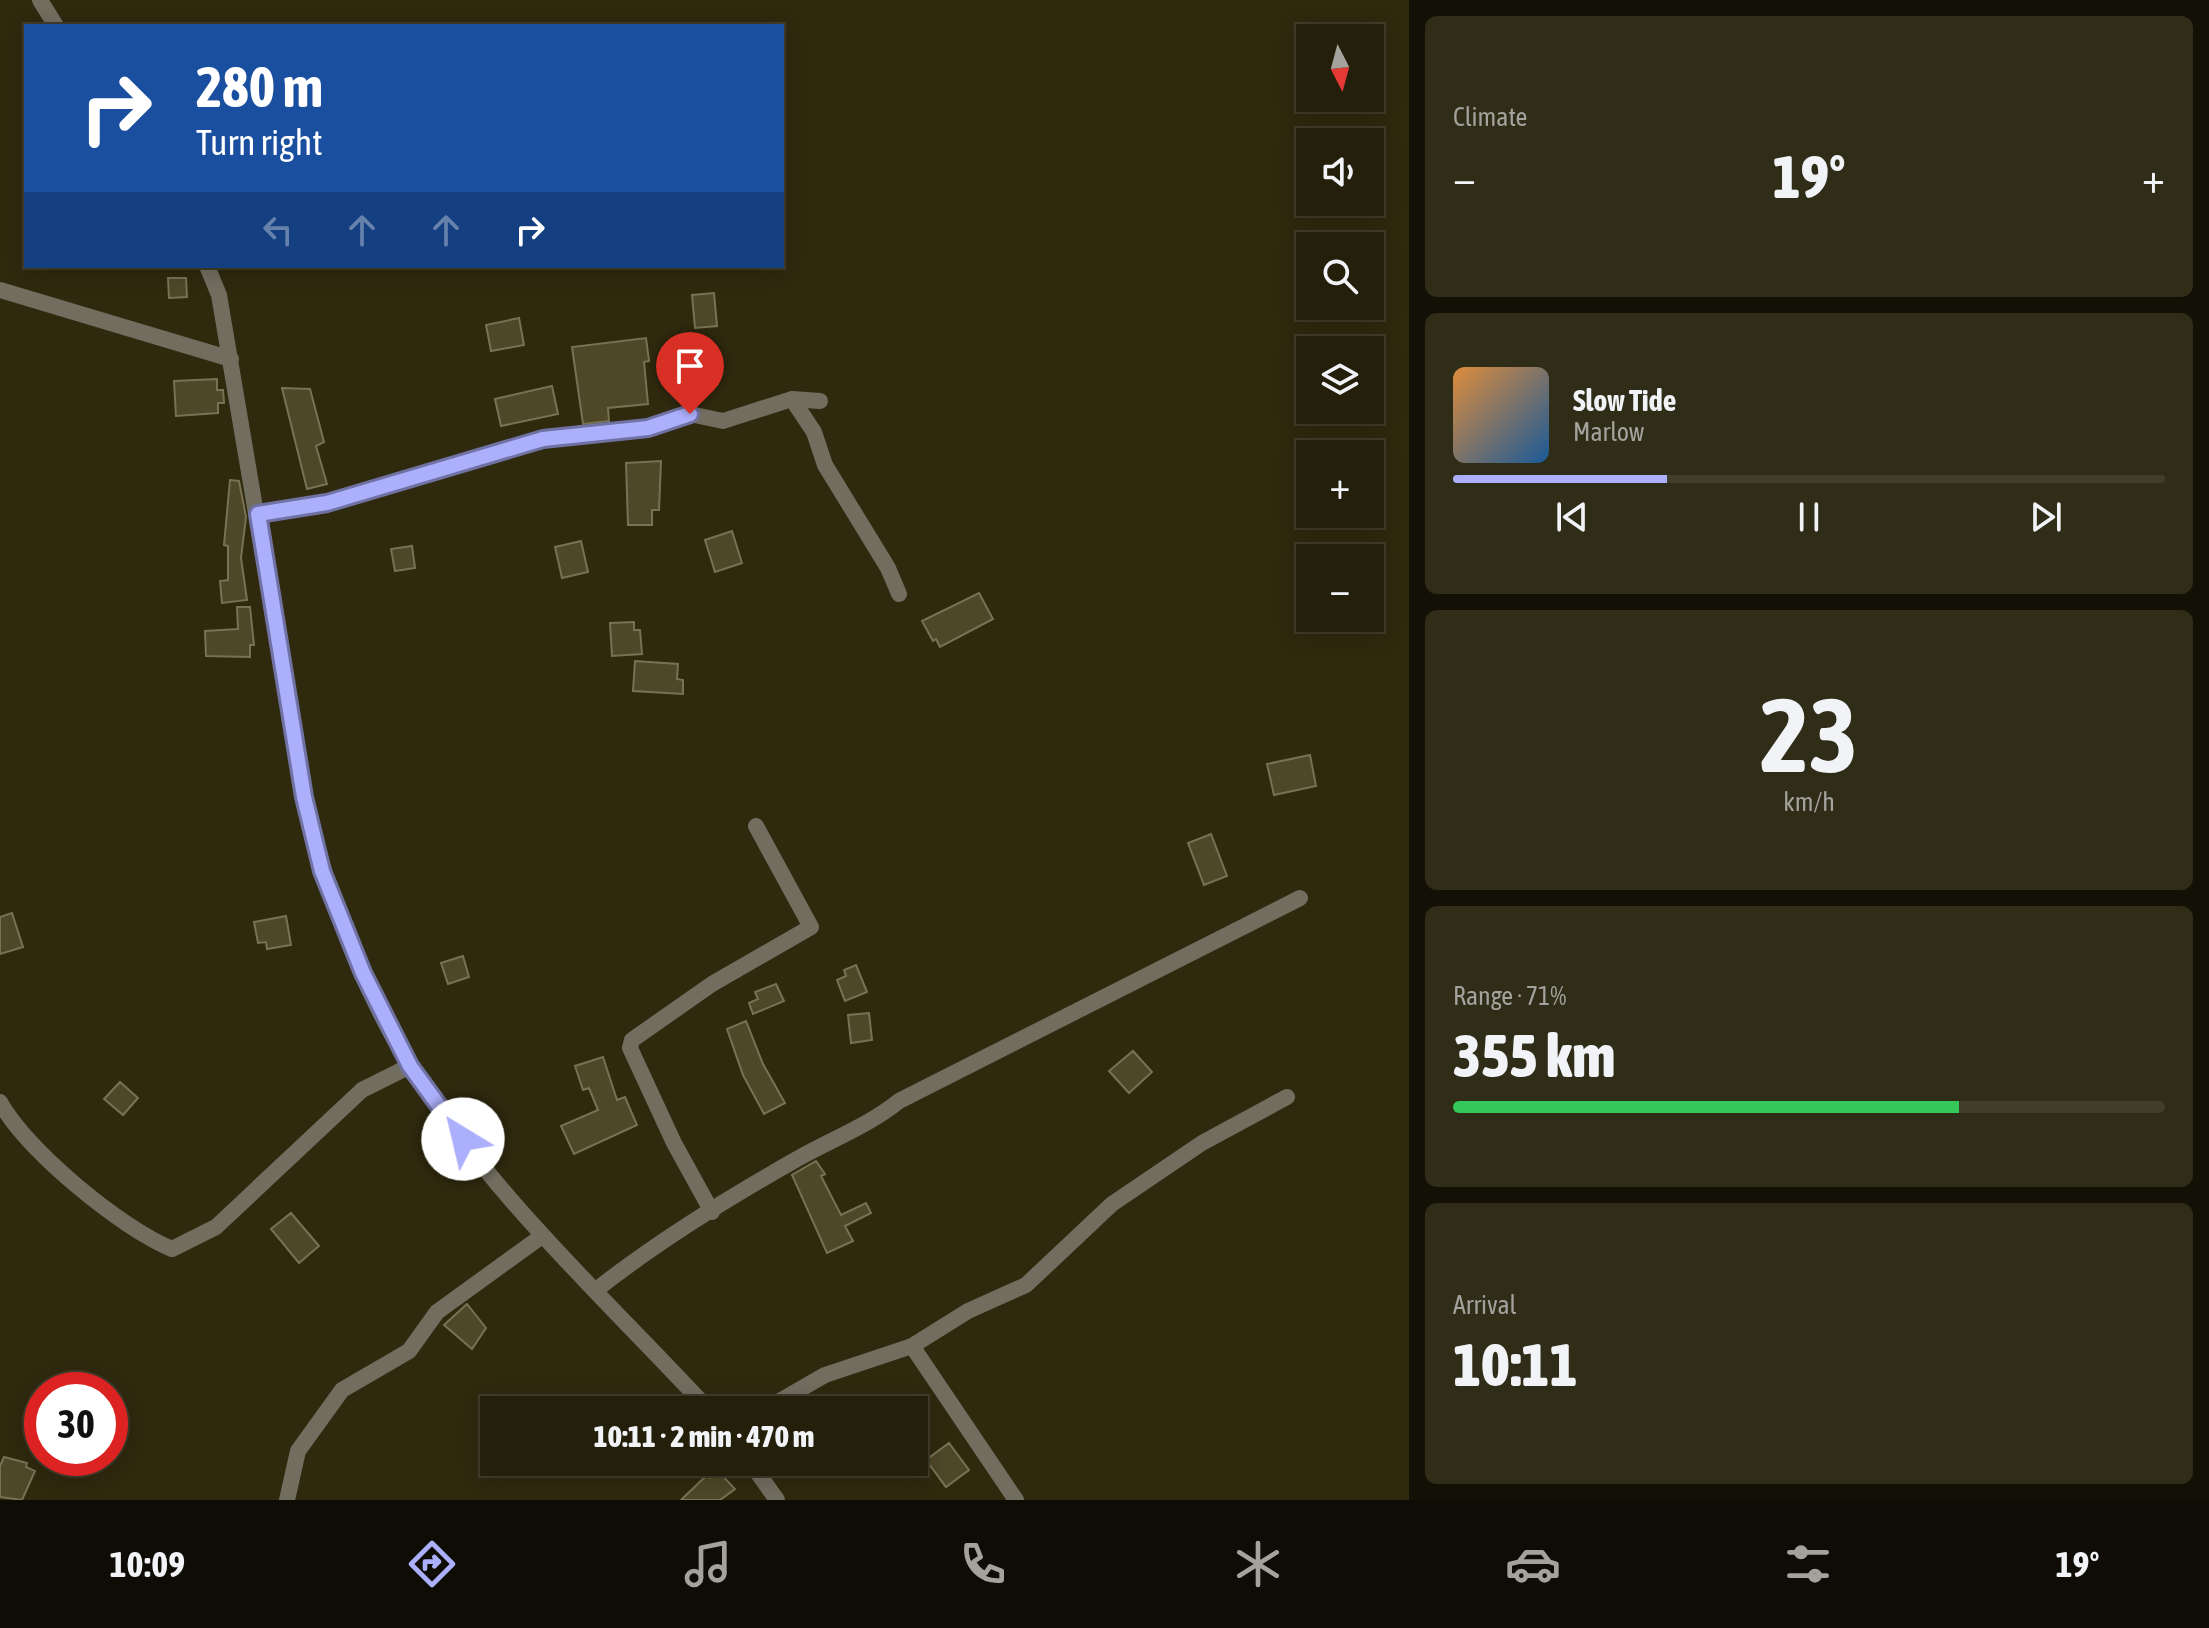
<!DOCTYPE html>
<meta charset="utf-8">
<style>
:root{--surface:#231f0a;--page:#2f2c18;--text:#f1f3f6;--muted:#a3a29c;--line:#403d2b;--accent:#acaffb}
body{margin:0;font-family:"Asap Condensed",sans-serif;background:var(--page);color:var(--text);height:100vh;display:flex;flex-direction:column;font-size:30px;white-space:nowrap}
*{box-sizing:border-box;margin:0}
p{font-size:26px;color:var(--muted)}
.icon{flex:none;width:44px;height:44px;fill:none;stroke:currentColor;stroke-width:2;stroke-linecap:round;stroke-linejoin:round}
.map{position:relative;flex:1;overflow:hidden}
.drawer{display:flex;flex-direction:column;gap:16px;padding:16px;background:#131106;width:800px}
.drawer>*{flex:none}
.banner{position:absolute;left:24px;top:24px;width:760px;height:244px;border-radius:0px;box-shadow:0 4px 20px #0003,0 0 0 2px var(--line);background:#1a4fa0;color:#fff;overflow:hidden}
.needle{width:52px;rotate:174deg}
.controls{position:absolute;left:1296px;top:24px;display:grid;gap:16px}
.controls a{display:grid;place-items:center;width:88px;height:88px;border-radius:0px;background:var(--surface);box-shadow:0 4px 20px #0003,0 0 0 2px var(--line);font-size:40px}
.speed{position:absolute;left:24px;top:1372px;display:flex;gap:16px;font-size:40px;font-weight:700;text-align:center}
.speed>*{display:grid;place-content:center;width:104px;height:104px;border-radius:50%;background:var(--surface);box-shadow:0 4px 20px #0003,0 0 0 2px var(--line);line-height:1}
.speed .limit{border:12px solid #d22;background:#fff;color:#111}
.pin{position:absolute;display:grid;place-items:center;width:68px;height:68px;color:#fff;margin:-82px -34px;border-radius:50% 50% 50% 0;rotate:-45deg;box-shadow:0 0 8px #0007}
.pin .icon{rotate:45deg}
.me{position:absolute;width:88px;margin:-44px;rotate:324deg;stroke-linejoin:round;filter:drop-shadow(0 0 6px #0008)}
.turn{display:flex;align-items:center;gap:28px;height:168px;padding:0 40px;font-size:36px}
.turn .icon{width:104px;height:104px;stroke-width:2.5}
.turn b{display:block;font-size:56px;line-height:68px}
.lanes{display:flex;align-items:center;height:76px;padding:0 40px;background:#0003;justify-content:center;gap:40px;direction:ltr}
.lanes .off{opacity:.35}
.big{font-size:60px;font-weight:800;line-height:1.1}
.drawer .tile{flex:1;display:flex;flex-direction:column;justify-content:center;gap:12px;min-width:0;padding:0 28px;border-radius:12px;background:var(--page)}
.drawer .dial{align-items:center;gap:0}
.dial b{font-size:104px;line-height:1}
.song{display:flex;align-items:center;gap:24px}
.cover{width:96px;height:96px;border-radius:12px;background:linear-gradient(135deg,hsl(30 70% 55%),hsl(210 70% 35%))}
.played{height:8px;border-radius:4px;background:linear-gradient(90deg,var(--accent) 30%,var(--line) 30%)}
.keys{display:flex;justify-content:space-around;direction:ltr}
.heat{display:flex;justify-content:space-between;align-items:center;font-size:44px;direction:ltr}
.charge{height:12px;border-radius:6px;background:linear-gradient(90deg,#34c759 71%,var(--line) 0)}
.trip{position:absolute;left:480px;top:1396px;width:448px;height:80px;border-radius:0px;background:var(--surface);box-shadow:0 4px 20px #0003,0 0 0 2px var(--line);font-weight:800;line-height:80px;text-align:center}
.dock{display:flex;height:128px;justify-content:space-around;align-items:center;background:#0e0c04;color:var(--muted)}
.dock .icon{width:56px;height:56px}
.dock .active{color:var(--accent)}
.dock b{font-size:36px;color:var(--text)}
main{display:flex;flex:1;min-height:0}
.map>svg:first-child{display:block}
</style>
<main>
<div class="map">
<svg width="1409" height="1500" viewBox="0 0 1409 1500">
<rect width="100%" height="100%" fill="#2f290e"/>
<path fill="#4e4728" stroke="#787255" stroke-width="2" d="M 168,278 L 186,278 L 187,297 L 169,298 Z
M 714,293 L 717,326 L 695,328 L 692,295 Z
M 519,318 L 524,345 L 491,351 L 486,325 Z
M 646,338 L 649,361 L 644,362 L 648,404 L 608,408 L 609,421 L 583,424 L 572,347 Z
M 217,379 L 217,390 L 223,390 L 224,403 L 218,403 L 218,413 L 176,416 L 174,381 Z
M 552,386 L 558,414 L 501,426 L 495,399 Z
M 282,388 L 310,389 L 324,442 L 316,446 L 327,484 L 307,489 Z
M 661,461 L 659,510 L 652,510 L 652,525 L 628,525 L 626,463 Z
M 230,480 L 239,481 L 246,517 L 241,558 L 247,600 L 222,603 L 220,581 L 228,580 L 228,546 L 224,545 Z
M 732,531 L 742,563 L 715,572 L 705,540 Z
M 581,541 L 588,572 L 562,578 L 555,547 Z
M 412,546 L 415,568 L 395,571 L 391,549 Z
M 979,593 L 993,619 L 940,647 L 936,639 L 933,641 L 922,621 Z
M 237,607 L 250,607 L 254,645 L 250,645 L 250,657 L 206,656 L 205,631 L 238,629 Z
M 634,622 L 634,630 L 640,630 L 642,654 L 612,656 L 610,623 Z
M 635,661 L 678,664 L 677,679 L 683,680 L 683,694 L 633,691 Z
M 1310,755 L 1316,786 L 1274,795 L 1267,764 Z
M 1211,834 L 1227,876 L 1204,885 L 1188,843 Z
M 12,913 L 23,947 L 0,954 L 0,917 Z
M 286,916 L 291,945 L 267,949 L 266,942 L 258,943 L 254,922 Z
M 463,956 L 469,977 L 448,984 L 441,963 Z
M 856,965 L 867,992 L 845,1001 L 837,980 L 846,976 L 844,970 Z
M 776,984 L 784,1001 L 753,1014 L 749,1003 L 758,999 L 755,992 Z
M 869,1013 L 872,1040 L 851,1043 L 848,1015 Z
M 746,1021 L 763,1064 L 785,1103 L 764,1114 L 743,1075 L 727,1029 Z
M 1133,1051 L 1152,1072 L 1129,1093 L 1109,1071 Z
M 603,1057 L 617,1100 L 625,1097 L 637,1125 L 574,1154 L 561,1126 L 598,1110 L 589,1088 L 583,1090 L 575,1066 Z
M 120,1082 L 138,1098 L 123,1115 L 104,1099 Z
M 816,1161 L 825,1174 L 821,1176 L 841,1215 L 866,1203 L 871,1213 L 845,1226 L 853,1241 L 827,1253 L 792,1175 Z
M 291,1213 L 319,1246 L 299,1263 L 271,1229 Z
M 467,1304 L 486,1328 L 472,1349 L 444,1325 Z
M 949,1443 L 969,1470 L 946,1487 L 926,1460 Z
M 4,1457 L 27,1463 L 26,1467 L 35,1471 L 22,1500 L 0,1497 L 0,1466 Z
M 718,1471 L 735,1489 L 720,1500 L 681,1500 L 707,1475 L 710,1478 Z"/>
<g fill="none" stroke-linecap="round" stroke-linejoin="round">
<path stroke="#716e60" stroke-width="16" d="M 40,0 L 56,26
M 207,266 L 219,295 L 304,797 C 326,890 359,985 411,1067 C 491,1195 607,1300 709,1410
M 0,290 L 231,359
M 792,399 L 814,432 L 825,465 L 888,568 L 899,594
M 258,514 L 327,503 L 543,439 L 648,428 L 690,414 L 723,421 L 792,399 L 820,401
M 0,1102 C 27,1151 121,1228 172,1249 L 216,1227 L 362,1090 L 410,1066
M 712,1212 L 674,1143 L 630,1048 L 632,1040 L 712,984 L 811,927 L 756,826
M 596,1290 C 658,1241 728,1198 797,1159 C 832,1139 868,1126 899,1101 L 1300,898
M 912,1346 L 968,1311 L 1026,1285 L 1112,1204 L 1202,1143 L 1287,1097
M 764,1410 L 825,1375 L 912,1346 L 1016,1500
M 750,1462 L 777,1500
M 287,1500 L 298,1451 L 342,1390 L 409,1351 L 437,1312 L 542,1236"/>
</g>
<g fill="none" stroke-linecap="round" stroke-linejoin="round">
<g stroke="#7072a3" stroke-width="20">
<path id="route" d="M 463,1139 L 410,1066 L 363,973 L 322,871 L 304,797 L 258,514 L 327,503 L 543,439 L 648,428 L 690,414"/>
</g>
<use href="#route" stroke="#acaffb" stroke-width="14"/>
</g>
</svg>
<div class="controls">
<a><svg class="needle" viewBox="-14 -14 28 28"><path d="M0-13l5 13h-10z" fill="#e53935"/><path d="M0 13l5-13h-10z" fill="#a3a29c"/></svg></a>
<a><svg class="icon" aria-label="sound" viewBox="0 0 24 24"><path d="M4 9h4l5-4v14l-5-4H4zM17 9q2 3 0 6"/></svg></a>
<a><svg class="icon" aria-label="search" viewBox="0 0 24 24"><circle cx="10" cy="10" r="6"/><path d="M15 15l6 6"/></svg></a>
<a><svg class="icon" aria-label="layers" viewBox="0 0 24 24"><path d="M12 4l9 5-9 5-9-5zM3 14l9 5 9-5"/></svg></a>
<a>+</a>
<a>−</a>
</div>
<div class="speed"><div class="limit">30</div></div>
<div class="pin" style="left:690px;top:414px;background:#d93025"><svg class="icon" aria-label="arrive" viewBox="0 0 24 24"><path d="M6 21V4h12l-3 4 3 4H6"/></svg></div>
<svg class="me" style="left:463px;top:1139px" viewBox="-20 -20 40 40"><circle r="19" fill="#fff"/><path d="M0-13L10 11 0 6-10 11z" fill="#acaffb"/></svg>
<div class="trip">10:11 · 2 min · 470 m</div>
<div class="banner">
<div class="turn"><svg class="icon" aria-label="right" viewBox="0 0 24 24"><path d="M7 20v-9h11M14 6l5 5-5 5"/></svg><div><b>280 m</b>Turn right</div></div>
<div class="lanes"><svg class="icon off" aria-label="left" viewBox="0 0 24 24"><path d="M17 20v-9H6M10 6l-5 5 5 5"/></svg><svg class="icon off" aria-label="ahead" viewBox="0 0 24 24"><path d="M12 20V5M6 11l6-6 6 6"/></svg><svg class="icon off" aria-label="ahead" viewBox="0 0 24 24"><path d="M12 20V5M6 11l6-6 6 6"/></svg><svg class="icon" aria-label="right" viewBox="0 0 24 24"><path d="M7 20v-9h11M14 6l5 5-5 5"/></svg></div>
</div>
</div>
<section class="drawer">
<div class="tile"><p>Climate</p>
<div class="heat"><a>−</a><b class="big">19°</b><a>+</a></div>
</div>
<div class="tile">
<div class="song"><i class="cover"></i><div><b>Slow Tide</b><p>Marlow</p></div></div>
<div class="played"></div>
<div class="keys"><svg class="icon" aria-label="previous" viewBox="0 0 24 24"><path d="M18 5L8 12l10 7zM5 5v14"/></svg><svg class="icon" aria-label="pause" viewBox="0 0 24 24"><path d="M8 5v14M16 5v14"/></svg><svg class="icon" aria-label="next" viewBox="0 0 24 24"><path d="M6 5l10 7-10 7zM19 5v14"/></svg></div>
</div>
<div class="tile dial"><b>23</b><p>km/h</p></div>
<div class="tile"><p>Range · 71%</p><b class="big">355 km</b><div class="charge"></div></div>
<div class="tile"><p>Arrival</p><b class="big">10:11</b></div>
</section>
</main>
<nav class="dock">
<b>10:09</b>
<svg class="icon active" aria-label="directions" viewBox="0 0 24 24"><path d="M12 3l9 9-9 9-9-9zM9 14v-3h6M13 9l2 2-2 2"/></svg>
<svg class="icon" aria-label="music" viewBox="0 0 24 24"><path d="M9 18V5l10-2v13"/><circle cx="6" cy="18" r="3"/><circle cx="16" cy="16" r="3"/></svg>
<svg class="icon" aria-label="phone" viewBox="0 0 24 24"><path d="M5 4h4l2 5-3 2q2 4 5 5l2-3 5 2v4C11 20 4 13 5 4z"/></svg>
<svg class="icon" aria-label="climate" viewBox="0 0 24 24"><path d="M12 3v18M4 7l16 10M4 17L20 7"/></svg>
<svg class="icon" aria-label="car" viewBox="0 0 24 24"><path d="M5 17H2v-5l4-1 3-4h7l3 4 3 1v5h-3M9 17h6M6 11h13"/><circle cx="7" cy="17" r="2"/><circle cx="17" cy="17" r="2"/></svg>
<svg class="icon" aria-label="filters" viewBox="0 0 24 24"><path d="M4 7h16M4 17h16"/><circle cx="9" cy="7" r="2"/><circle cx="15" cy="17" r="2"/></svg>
<b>19°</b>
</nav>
